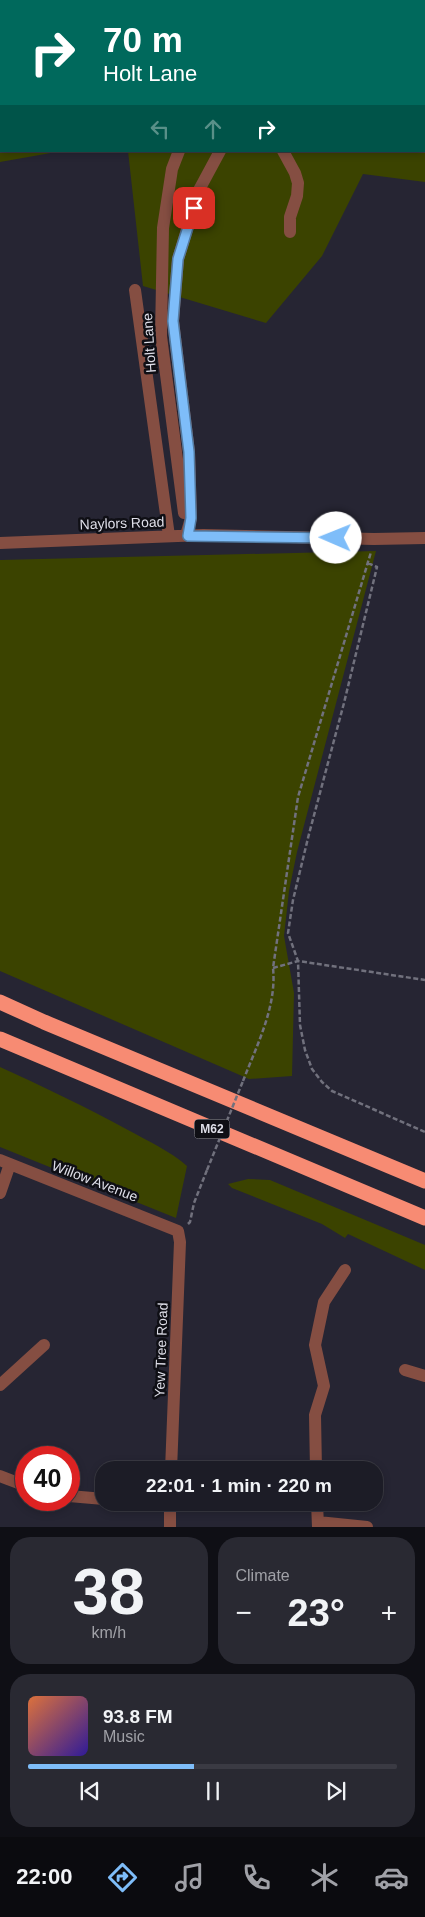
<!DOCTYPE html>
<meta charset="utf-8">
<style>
:root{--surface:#1c1c26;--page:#292932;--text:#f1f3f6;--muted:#a0a1a7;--line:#3a3a43;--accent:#7ebdf9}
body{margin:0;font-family:Helvetica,sans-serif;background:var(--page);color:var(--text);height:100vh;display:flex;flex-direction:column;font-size:19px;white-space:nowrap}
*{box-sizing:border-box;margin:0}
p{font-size:16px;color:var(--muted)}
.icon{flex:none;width:28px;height:28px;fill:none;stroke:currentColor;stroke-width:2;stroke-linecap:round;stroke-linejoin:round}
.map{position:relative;height:1527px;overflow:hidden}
.panel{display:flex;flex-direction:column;gap:10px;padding:10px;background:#0f0f15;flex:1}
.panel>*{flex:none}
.guide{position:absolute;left:0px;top:0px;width:425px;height:152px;box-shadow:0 2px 8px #0003,0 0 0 1px var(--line);background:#00695c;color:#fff;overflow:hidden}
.speed{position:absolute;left:15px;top:1446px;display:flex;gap:10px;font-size:25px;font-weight:700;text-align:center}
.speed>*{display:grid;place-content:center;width:65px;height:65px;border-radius:50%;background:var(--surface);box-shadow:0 2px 8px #0003,0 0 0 1px var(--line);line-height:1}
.speed .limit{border:8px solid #d22;background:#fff;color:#111}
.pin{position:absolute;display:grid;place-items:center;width:42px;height:42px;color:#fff;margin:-21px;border-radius:10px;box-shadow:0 2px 8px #0006}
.me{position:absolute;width:55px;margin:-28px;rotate:271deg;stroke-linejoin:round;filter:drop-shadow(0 0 4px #0008)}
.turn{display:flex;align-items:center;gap:18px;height:105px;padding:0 20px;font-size:22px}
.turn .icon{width:65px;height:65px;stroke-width:2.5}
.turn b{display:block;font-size:35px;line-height:42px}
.lanes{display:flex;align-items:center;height:48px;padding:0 20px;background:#0003;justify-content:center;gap:25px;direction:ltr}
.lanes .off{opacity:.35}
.big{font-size:38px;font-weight:800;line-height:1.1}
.panel .tile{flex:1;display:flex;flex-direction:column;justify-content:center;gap:8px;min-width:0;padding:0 18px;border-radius:20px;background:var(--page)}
.panel .dial{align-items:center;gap:0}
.dial b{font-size:65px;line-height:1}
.song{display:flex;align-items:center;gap:15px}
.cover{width:60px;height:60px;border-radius:8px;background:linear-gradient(135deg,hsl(20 70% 55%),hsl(250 70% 35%))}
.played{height:5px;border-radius:2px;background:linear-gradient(90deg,var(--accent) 45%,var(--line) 45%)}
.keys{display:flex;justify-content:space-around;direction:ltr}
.heat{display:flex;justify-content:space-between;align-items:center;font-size:28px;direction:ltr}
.panel .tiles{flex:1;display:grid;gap:10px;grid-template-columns:1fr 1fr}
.tile:last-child{grid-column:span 2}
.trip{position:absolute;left:95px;top:1461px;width:288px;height:50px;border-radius:20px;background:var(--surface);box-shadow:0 2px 8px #0003,0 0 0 1px var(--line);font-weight:800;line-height:50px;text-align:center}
.tab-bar{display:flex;height:80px;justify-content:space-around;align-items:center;background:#0b0b0f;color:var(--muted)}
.tab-bar .icon{width:35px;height:35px}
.tab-bar .current{color:var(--accent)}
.tab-bar b{font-size:22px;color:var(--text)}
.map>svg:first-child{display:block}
</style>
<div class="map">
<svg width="425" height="1527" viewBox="0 0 425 1527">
<rect width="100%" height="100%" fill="#262533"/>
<path fill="#3b4300" d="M 0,0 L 425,0 L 425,182 L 363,174 L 322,256 L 266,323 L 143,286 L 128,151 L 424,151 L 424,1 L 1,1 L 1,151 L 62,151 L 0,162 Z
M 376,551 L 297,852 L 289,891 L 284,936 L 294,993 L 292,1076 L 249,1079 L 0,971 L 0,560 Z
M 0,1067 C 44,1087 86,1107 128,1130 C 148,1141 170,1151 187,1166 L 176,1218 L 0,1147 Z
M 248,1179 L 270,1180 L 425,1245 L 425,1270 L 348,1234 L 345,1238 L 322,1224 L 232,1188 L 228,1184 Z"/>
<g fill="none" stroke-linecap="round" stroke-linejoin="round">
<path stroke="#71717d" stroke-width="2.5" stroke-dasharray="5 2.5" stroke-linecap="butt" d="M 184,0 L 184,1
M 0,18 L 1,18
M 424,142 L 425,142
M 368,563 L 377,567 L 344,703 L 309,834 L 293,900 L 288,933 L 298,961 L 300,1025 L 305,1050 L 312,1069 L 322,1082 L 332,1091 L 425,1132
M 273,968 L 298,961 L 425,980
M 243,1081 C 257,1045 277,1006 273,968 L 298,797 L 371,552
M 188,1224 L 190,1222 L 194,1203 L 207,1170"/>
<path stroke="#854e42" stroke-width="12" d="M 179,151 L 172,169 L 163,228 L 161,336 L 184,513
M 283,151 L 295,173 L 298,183 L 297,196 L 290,217 L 290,232
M 135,290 L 169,536
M 187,532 L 191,518 L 189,452 L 173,321 L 178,259 L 199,190 L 220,151
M 0,543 L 203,535 L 374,539 L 425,538
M 0,1160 L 178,1231 L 180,1242 L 171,1470
M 0,1193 L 10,1164
M 405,1370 L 425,1376
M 0,1385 L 44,1345
M 316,1470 L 315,1415 L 324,1386 L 315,1345 L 324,1302 L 345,1270
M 0,1476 L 26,1486
M 69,1496 L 104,1499
M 133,1502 L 169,1506
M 170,1502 L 170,1527
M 317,1502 L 318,1527
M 318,1522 L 367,1527"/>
<path stroke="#f78b73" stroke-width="15" d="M 0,1002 L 44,1022 L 425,1181
M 0,1039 L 425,1218"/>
<path stroke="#71717d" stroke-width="2.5" stroke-dasharray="5 2.5" stroke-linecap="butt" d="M 207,1170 L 243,1081"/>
</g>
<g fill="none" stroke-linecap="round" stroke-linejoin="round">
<g stroke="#527ba2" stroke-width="12">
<path id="route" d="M 194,208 L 178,259 L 173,321 L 189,452 L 191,518 L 188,536 L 336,538"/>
</g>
<use href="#route" stroke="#7ebdf9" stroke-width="9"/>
</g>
<g text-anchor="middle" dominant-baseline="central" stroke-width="5" stroke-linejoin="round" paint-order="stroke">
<rect fill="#0f0f15" stroke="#a1a1a9" stroke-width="1" x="194.5" y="1119.5" width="35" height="19" rx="4"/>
<g font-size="12" font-weight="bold" fill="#dfdfe9">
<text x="212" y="1129">M62</text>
</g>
<g font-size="14" fill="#dfdfe9" stroke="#0f0f15">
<text transform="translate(149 343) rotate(-94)">Holt Lane</text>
<text transform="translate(122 523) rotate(-2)">Naylors Road</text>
<text transform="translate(95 1181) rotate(21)">Willow Avenue</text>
<text transform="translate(161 1350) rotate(-88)">Yew Tree Road</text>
</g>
</g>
</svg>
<div class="speed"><div class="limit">40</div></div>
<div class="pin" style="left:194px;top:208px;background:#d93025"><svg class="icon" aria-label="arrive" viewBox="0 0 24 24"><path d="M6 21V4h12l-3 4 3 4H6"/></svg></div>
<svg class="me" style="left:336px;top:538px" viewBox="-20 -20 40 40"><circle r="19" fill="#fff"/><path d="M0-13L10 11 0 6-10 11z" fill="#7ebdf9"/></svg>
<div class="trip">22:01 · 1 min · 220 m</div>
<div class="guide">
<div class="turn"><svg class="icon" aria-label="right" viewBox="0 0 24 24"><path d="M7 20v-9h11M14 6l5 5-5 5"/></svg><div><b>70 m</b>Holt Lane</div></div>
<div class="lanes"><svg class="icon off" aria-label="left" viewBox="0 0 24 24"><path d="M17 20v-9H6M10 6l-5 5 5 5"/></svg><svg class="icon off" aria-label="ahead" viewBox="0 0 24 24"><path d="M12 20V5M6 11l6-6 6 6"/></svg><svg class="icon" aria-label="right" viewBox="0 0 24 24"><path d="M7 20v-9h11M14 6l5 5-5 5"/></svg></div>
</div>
</div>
<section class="panel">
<div class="tiles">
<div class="tile dial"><b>38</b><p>km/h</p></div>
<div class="tile"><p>Climate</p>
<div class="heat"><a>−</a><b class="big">23°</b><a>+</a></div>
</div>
<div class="tile">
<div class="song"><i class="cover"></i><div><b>93.8 FM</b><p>Music</p></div></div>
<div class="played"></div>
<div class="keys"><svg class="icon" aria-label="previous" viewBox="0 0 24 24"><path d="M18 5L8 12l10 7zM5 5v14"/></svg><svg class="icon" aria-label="pause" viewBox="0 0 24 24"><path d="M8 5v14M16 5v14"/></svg><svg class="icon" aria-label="next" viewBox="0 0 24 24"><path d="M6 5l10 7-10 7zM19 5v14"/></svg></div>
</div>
</div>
</section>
<nav class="tab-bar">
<b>22:00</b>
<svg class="icon current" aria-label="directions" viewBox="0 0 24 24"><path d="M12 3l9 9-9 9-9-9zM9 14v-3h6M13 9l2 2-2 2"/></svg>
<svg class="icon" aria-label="music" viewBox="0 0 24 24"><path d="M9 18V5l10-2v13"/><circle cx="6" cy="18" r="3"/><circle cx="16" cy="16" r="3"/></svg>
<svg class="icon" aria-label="phone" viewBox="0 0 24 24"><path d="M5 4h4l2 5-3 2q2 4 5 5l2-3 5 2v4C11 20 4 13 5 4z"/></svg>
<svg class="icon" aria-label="climate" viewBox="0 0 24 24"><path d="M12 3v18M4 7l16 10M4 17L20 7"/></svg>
<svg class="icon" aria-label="car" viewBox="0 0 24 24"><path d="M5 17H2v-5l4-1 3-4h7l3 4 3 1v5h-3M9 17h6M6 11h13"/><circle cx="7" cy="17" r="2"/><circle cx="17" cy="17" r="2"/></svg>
</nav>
